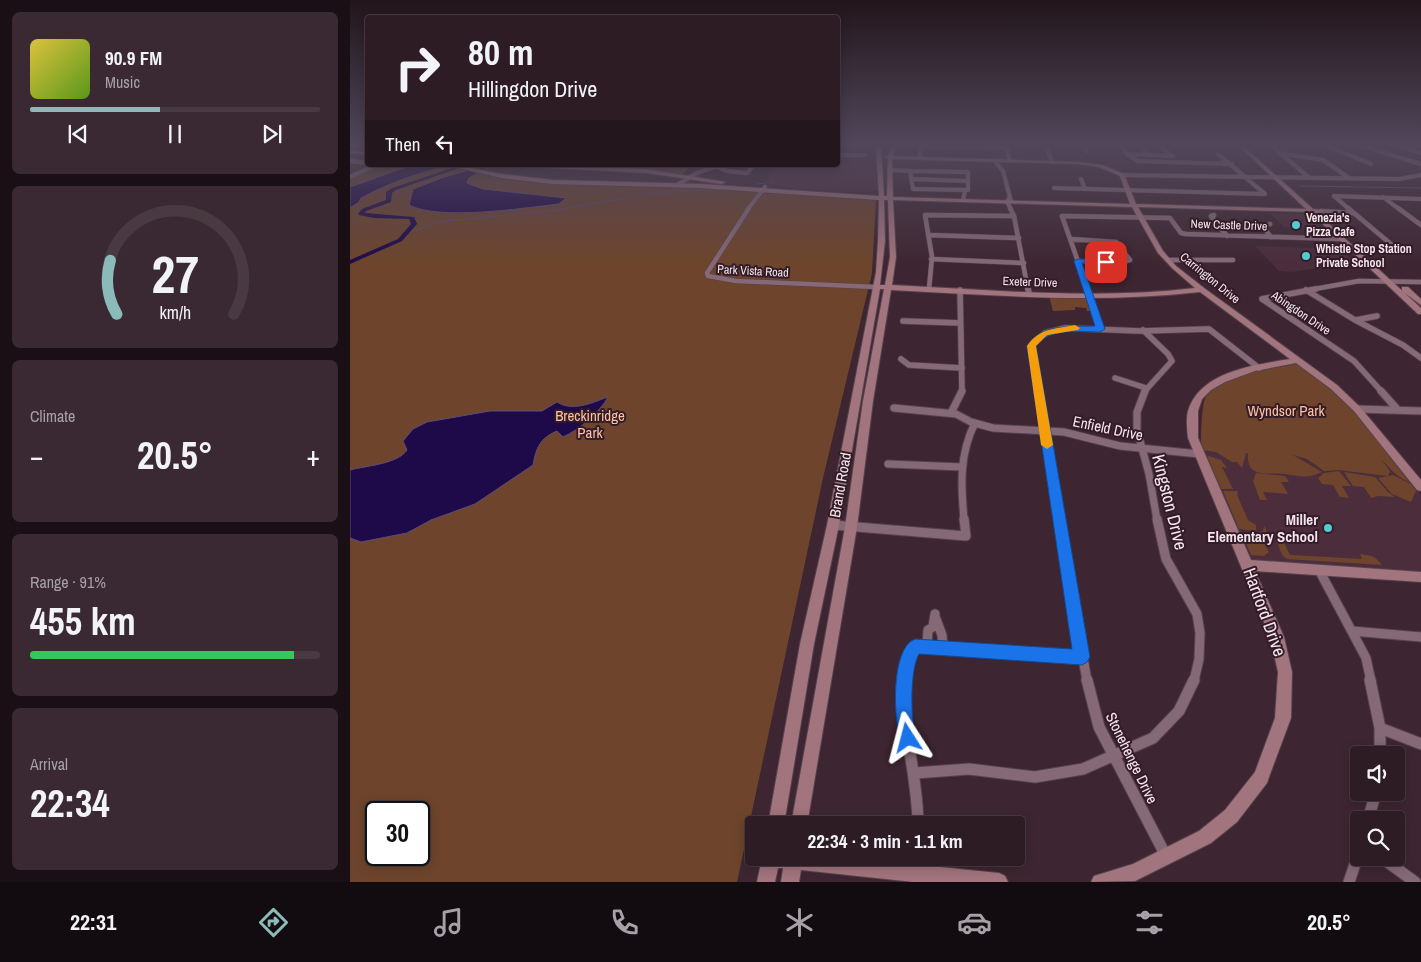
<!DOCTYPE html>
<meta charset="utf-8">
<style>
:root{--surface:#2e1c25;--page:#3a2932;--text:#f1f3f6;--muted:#a7a1a7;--line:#493a42;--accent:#8bbbb9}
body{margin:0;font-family:"Archivo Narrow",sans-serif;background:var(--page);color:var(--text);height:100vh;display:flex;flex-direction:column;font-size:19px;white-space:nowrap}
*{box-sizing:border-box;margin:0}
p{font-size:16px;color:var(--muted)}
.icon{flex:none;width:28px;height:28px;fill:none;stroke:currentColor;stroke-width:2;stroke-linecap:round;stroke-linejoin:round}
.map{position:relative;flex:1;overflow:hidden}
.drawer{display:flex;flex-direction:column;gap:12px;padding:12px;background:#190f14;width:350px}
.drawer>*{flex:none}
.banner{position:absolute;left:15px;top:15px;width:475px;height:152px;border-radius:5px;box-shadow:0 2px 12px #0003,0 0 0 1px var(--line);background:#2e1c25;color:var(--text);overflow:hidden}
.buttons{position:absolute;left:1000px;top:746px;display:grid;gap:10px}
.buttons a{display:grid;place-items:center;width:55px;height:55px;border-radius:5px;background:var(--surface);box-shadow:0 2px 12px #0003,0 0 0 1px var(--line);font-size:25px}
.speed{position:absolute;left:15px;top:801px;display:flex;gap:10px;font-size:25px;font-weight:700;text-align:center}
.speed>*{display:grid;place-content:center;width:65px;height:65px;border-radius:50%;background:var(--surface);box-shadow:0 2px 12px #0003,0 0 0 1px var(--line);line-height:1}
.speed .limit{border:2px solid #111;border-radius:8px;background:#fff;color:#111}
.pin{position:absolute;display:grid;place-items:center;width:42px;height:42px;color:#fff;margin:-21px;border-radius:10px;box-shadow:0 2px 8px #0006}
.me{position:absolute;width:55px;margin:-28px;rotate:351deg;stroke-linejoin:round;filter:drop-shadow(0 0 4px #0008)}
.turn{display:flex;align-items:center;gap:18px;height:105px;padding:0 20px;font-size:22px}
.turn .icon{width:65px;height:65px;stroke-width:2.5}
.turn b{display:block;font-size:35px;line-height:42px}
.then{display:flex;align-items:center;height:48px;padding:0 20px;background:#0003;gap:10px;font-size:19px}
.big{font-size:38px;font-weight:700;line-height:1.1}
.drawer .widget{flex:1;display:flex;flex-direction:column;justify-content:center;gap:8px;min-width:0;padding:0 18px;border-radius:8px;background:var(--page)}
.drawer .dial{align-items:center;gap:0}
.dial svg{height:130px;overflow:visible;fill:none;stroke:var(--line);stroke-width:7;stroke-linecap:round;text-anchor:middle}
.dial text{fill:var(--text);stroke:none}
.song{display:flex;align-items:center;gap:15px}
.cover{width:60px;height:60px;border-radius:8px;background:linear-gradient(135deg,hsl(50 70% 55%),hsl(90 70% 35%))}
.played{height:5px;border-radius:2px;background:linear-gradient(90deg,var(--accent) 45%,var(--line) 45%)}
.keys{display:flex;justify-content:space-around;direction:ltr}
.heat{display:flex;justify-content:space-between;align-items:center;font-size:28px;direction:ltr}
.charge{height:8px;border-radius:4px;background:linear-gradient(90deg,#34c759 91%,var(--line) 0)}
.trip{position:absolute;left:395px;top:816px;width:280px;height:50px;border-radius:5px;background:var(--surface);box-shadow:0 2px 12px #0003,0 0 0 1px var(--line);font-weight:700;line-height:50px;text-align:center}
.menu{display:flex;height:80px;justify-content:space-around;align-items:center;background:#120b0f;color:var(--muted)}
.menu .icon{width:35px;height:35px}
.menu .current{color:var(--accent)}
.menu b{font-size:22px;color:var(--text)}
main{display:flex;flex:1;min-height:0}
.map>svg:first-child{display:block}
</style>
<main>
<section class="drawer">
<div class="widget">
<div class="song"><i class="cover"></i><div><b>90.9 FM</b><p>Music</p></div></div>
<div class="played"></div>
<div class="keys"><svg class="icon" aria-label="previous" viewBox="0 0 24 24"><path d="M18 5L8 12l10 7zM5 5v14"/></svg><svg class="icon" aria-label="pause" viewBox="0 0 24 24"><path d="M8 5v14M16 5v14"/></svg><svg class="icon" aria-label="next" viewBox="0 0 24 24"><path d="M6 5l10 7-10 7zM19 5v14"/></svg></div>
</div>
<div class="widget dial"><svg viewBox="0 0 100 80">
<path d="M14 69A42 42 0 1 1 86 69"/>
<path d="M14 69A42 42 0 0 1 10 36" stroke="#8bbbb9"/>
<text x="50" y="56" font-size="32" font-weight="700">27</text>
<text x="50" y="72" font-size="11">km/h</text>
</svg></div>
<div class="widget"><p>Climate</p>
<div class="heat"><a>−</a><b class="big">20.5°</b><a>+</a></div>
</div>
<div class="widget"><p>Range · 91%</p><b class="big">455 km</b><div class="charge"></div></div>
<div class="widget"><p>Arrival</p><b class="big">22:34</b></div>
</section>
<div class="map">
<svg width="1071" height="882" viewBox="0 0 1071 882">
<rect width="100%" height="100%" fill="#3d2631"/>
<path fill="#4b2d3c" d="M 488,164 L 525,165 L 528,190 L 520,192 L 487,192 L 413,185 L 427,165 Z
M 920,213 L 956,214 L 970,228 L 934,227 Z
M 905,246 L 990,249 L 1005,263 L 941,272 L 929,271 Z
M 851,450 L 1044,460 L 1071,495 L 1071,573 L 898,561 Z"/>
<path fill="#6e452c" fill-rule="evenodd" d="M 31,165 L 89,165 L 184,182 L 315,185 L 526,200 L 522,273 L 473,478 L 387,882 L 0,882 L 0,178 ZM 26,812 L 69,812 L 69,855 L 26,855 Z
M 177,165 L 338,165 L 339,167 L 332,175 Z
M 699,296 L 738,298 L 743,311 L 737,311 L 736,308 L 725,307 L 725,310 L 703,311 Z
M 944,364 L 952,366 L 995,402 L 1012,419 L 1059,482 C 1044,475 1042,470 1031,459 L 1040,471 L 1038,476 L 988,470 L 974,471 L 957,459 L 943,455 L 972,472 C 958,479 949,476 934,474 C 916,472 896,479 898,453 L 896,453 L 892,468 L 887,462 L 882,462 L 866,452 L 851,450 C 851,440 851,404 856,397 C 871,374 919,369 944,364 Z
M 859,456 L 871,460 L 877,468 L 872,467 L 883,489 L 871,489 L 857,457 Z
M 989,471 L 1001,486 L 992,486 L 999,498 L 990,497 L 983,485 L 972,484 L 968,478 L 974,473 Z
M 994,472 L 1025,477 L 1038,492 L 1045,497 L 1028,496 L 1021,498 L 1014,487 L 1003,486 Z
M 906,473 L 935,476 L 939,482 L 931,482 L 938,494 L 913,492 L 917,500 L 910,500 L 903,481 Z
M 1043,475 L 1061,484 L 1066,491 L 1061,502 L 1042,494 L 1028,478 Z
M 873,491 L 888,491 L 887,495 L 898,520 L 906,525 L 906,531 L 889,529 Z
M 914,526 L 917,531 L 912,539 L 919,552 L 914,556 L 901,555 L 892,534 L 906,535 L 913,531 Z
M 929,540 L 933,540 L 940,555 L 1012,559 L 1010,554 C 1020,555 1026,556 1032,565 L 937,559 L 932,555 L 927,542 Z"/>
<path fill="#1e0949" stroke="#5e4b7a" d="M 62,165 L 100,165 C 68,173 39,183 11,198 L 9,202 L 0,208 L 0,187 Z
M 136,165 L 143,165 L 119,178 L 117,183 L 133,189 L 216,198 L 209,204 C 173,208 90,221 59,205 L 63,189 L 91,178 Z
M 258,397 C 250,412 229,430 213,437 L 207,431 C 190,438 186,448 183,465 L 125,504 L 81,520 L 57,533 L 11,542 L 0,538 L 0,470 C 15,466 48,464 57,450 L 53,441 L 63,429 L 77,422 L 140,411 L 192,411 L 207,402 C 223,412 241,403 258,397 Z"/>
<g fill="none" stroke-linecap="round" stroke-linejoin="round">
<path stroke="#5e4b7a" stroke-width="1" d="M 422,183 L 424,183
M 407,184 L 415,183
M 950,186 L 1071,188
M 58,233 L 86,222 L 198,211 L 309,193 L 360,189"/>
<path fill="#1e0949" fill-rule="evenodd" d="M 111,165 L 118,165 L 46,190 L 42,193 L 41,202 L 16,211 L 15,213 L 64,217 L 67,224 L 52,241 L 0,264 L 0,260 L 48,239 L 61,224 L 59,219 L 24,218 L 9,215 L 8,214 L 12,209 L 36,200 L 36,192 L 42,188 Z"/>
<g stroke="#55424c" stroke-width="5">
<path id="street-far5" d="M 656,144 L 660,161
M 695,144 L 702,162
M 733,144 L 737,151
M 770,144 L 777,154 L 788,161 L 882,164
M 789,144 L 799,155
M 807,144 L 820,154
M 920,144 L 957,176
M 972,144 L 1021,164
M 1007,144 L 1071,164
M 1044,144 L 1071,153
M 1056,146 L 1071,145
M 929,153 L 973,160 L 999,178
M 778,154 L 823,156
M 868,154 L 915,194
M 488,155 L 515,155
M 570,158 L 571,147 L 575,146 L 657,148
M 0,161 L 18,163
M 645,161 L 653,171 L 661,201
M 362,165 L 377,171 L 397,173 L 404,165
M 539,170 L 560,171
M 560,171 L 618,172 L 618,190 L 563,189 Z
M 772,175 L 1049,179 L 1071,175
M 0,177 L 26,165
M 561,179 L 618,181
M 731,179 L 735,189
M 327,185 L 347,173 L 364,167
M 704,188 L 915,194
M 984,196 L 1071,199
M 984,196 L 999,209
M 1033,197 L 1049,209
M 659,198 L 657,202 L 661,209
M 613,200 L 615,191
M 398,209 L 415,187"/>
</g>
<g stroke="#55424c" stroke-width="5.5">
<path id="street-far4" d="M 399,208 L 357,273 L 358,276 L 386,281 L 526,287
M 660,208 L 664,216 L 678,290
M 998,208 L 1042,245
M 1048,208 L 1071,225
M 971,211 L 1003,213
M 864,215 L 861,216 L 877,236
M 920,224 L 913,227 L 921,237
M 578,235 L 669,238
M 720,239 L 766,242 L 780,260 L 771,263 L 728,261
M 581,259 L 674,263
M 818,260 L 883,260
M 579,289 L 582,257 L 575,215 L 664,216
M 738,290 L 712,216 L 820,218 L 831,233 L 836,234 L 991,239
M 959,290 L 1009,281 L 1071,282"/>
</g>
<g stroke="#55424c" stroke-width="7">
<path id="street-far3" d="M 678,289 L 679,293
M 737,289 L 751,329
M 966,289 L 912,299 L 1004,361 L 1032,392
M 610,290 L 612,392
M 956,290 L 1005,320 L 1053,345 L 1071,358
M 1006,320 L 1027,316
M 553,321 L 610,323
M 793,330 L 818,354 L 822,361 L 794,392
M 551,359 L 559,365 L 612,368
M 765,378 L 796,388
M 689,392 L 681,346 L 695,333 L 715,328 L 790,331 L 859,329 L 909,368"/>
</g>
<g stroke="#55424c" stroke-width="9">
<path id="street-far2" d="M 688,391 L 710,520
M 795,391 L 787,412 L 787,430 L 799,474 L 807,520
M 1031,391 L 1047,409
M 544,408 L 606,414 L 621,422 L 643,428 L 714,432 L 770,446 L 849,454
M 1007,409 L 1071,411
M 601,413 L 612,391
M 538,464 L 612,467
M 614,520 C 611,486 609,454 625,423"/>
</g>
<g stroke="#55424c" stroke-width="11">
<path id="street-far1" d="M 709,519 L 737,681
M 807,519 L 816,559 L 847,614 L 850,633 L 849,659 L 844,681
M 483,525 L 616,536 L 614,519
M 969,570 L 1016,658 L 1021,681
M 586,619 L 592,635 L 593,647
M 1002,631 L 1071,637
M 577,646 L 578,630 L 583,627 L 585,614
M 554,681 L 558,660 L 565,646 L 732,657"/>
</g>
<g stroke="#55424c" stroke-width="13">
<path id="street" d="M 554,680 C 551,728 568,776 568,825
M 737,680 L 749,727 L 816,856
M 1020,680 L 1030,728 L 1030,755
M 1030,728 L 1071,744
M 565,773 L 619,769 L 685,777 L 733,769 L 803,738 L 829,711 L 844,680
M 1018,820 L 1026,792
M 1032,858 L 1065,882
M 566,882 L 567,858
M 999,882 L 1009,852"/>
</g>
<g stroke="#55424c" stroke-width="2">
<path id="secondary" d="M 527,144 L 531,144 L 534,196 L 537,196 L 538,158 L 534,157 L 538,156 L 543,144 L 547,144 L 543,156 L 728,162 L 752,165 L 774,174 L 786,204 L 956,209 L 887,144 L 891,144 L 963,209 L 973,210 L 973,212 L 967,213 L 1071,308 L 1071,314 L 1068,314 L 960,212 L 788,207 L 813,251 L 826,266 L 854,288 L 987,385 L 1010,407 L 1071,480 L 1071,491 L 1067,490 L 1004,411 L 981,389 L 946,363 L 905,371 L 875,382 L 861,390 L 852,399 L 848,411 L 848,438 L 901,560 L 1071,572 L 1071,582 L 905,571 L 934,637 L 942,672 L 941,718 L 919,777 L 917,783 L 887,822 L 861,843 L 785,881 L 741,882 L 744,876 L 783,864 L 849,831 L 875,810 L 905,772 L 925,718 L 928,672 L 920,637 L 838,438 C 837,429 836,419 838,411 C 850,371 905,365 940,359 L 850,292 C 746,304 644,295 541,290 L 523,401 L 507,527 L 457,825 L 441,825 L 495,527 L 513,401 L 534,289 L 530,289 L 489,525 L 464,644 L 434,825 L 418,825 L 450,644 L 477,525 L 526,272 L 528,241 L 529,200 L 350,188 L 203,184 L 151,178 L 97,165 L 106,165 L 151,174 L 203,180 L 350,184 L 529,196 L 526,148 ZM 542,159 L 728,164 L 749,167 L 770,176 L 780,204 L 543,197 ZM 534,200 L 538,200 L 540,257 L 535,285 L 530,285 L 535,241 ZM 543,200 L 782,207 L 808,253 L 822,268 L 845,288 C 744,300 643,290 542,285 L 546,257 Z
M 0,151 L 18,152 L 18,154 L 0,153 Z
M 162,165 L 297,169 L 375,182 L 372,184 L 297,173 L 164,166 Z
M 1052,287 L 1058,287 L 1071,299 L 1071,305 L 1052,291 Z
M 412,858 L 500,858 L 649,873 L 655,876 L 658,882 L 564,882 L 451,870 L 449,882 L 431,882 L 433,868 L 428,868 L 425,882 L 407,882 Z"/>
</g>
<use href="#street-far5" stroke="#856976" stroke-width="4"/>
<use href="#street-far4" stroke="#856976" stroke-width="4.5"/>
<use href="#street-far3" stroke="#856976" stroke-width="5.5"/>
<use href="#street-far2" stroke="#856976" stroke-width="7"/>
<use href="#street-far1" stroke="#856976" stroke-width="9"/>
<use href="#street" stroke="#856976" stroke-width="11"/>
<use href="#secondary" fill="#a2747d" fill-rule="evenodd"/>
</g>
<linearGradient id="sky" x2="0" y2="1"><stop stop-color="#22151b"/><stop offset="0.54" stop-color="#51475a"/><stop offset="1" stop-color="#51475a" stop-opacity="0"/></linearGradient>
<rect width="1071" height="267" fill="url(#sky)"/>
<path fill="#1a73e8" stroke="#114b97" d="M 728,259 L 756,260 L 760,262 L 756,264 L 732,263 L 755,329 L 750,332 C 730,332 699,327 686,346 L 740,657 L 737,662 L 732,665 L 569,654 C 561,668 561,704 563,721 C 564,730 568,735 564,744 L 558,747 L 552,744 C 543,723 540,648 565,639 L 722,649 L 677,346 C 692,323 720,327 745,326 L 724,261 Z"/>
<path fill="#f59e0b" d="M 725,325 L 730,328 L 728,330 L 697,335 L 686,346 L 703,445 L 697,449 L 691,445 L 677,346 C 689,328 705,329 725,325 Z"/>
<g fill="#51ccd1" stroke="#331c27" stroke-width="2">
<circle cx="946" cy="225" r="5"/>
<circle cx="956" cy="256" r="5"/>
<circle cx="978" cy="528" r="5"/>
</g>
<g text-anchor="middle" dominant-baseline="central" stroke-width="4" stroke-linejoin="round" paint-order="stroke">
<g font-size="12" font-weight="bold" fill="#f5e5ec" stroke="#331c27" text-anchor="start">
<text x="956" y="218">Venezia's<tspan x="956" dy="14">Pizza Cafe</tspan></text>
<text x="966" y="249">Whistle Stop Station<tspan x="966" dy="14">Private School</tspan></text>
</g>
<g font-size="12" fill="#f5e5ec" stroke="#331c27">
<text transform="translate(879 225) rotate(2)">New Castle Drive</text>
<text transform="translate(403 271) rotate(3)">Park Vista Road</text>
<text transform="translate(860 278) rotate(39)">Carrington Drive</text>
<text transform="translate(680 282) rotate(2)">Exeter Drive</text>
<text transform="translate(951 313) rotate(34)">Abingdon Drive</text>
</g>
<g font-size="15" fill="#fec2a0" stroke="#331c27">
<text x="936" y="410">Wyndsor Park</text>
<text x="240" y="415">Breckinridge<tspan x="240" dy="17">Park</tspan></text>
</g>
<g font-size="15" fill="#f5e5ec" stroke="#331c27">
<text transform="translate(758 428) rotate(12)">Enfield Drive</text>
<text transform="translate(490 485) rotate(-80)">Brand Road</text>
<text transform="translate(782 758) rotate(64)">Stonehenge Drive</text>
</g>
<g font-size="15" font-weight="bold" fill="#f5e5ec" stroke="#331c27" text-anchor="end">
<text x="968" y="519">Miller<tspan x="968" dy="17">Elementary School</tspan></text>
</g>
<g font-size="18" fill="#f5e5ec" stroke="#331c27">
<text transform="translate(820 502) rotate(76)">Kingston Drive</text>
<text transform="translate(915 612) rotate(70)">Hartford Drive</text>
</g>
</g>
</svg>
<div class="buttons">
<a><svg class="icon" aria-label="sound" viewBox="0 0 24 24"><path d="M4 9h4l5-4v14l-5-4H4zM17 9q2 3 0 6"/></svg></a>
<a><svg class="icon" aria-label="search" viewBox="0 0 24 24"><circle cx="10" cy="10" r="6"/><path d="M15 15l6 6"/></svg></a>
</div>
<div class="speed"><div class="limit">30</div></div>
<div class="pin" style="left:756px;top:262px;background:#d93025"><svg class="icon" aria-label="arrive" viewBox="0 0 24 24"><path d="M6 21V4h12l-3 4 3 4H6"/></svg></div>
<svg class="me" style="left:558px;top:738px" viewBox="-20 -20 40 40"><path d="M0-17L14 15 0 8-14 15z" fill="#1a73e8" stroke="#fff" stroke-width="4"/></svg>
<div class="trip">22:34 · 3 min · 1.1 km</div>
<div class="banner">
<div class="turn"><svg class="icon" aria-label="right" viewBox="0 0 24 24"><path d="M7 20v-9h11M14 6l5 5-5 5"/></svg><div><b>80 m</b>Hillingdon Drive</div></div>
<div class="then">Then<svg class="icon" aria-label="left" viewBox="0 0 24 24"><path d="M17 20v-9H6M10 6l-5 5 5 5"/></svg></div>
</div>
</div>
</main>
<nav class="menu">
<b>22:31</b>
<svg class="icon current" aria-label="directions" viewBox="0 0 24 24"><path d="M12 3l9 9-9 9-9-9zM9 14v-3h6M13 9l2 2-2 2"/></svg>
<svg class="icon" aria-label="music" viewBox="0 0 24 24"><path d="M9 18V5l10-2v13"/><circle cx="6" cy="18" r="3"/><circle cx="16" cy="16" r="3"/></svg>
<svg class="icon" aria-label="phone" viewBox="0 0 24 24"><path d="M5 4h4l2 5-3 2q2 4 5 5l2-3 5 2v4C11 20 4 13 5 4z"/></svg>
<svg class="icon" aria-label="climate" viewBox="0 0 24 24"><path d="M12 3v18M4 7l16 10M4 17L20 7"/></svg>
<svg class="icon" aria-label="car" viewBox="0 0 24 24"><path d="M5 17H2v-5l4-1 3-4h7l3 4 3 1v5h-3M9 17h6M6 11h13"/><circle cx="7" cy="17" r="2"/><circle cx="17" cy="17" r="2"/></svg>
<svg class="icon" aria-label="filters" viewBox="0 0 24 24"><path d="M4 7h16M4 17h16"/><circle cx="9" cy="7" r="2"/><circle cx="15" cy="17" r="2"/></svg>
<b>20.5°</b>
</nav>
